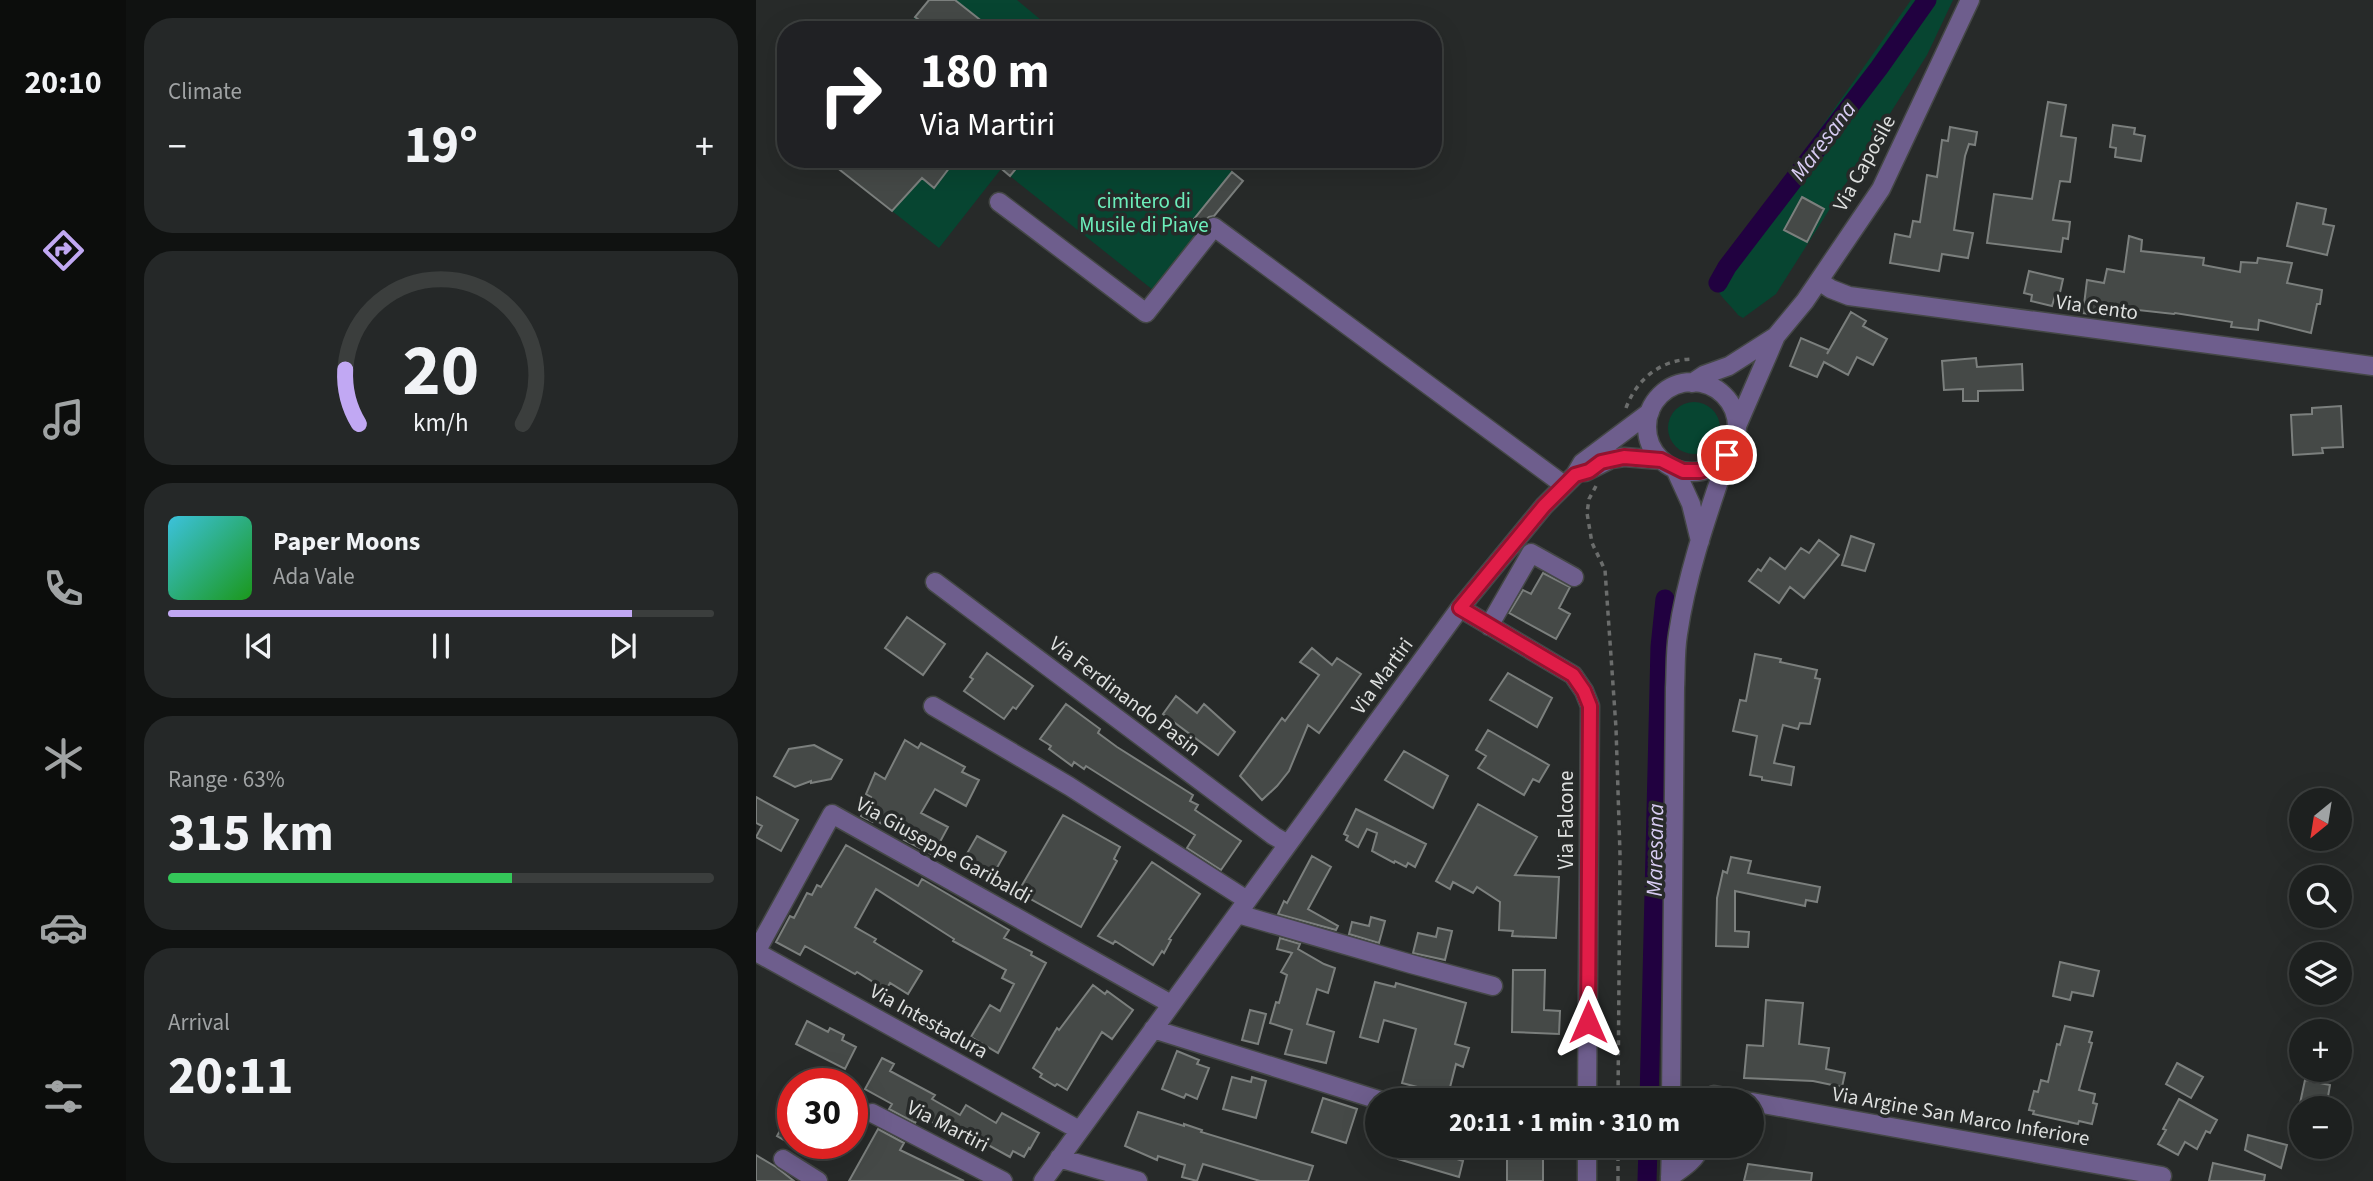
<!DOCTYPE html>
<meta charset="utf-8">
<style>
:root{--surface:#1d201f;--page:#252828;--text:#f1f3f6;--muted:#a0a3a4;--line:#3b3e3d;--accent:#c1a8f3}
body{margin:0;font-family:"Source Sans 3",sans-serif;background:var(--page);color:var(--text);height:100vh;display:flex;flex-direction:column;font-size:26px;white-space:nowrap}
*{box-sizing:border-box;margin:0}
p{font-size:23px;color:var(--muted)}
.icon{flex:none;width:38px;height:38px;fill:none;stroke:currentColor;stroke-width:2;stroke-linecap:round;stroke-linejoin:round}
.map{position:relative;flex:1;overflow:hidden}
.details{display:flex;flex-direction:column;gap:18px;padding:18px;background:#101211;width:630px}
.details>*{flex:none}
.guide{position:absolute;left:21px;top:21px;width:665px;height:147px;border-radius:28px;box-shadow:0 7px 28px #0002,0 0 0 2px var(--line);background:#202124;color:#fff;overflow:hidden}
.needle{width:46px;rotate:210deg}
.tools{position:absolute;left:1533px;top:788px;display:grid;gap:14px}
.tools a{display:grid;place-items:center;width:63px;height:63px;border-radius:50%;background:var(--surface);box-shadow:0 7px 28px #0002,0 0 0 2px var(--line);font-size:35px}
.speed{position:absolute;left:21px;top:1068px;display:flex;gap:14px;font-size:35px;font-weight:700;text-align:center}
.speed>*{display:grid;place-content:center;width:91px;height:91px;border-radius:50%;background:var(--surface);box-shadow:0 7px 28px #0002,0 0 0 2px var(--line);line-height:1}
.speed .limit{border:10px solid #d22;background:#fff;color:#111}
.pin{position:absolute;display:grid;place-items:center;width:60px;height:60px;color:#fff;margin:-30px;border:4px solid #fff;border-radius:50%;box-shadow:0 2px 7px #0007}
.me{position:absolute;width:77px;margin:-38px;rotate:0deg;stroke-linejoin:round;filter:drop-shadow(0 0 5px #0008)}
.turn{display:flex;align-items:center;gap:24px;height:147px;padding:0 28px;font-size:32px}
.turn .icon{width:91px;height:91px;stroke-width:2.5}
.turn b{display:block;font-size:49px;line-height:60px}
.big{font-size:52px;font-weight:700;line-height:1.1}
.details .widget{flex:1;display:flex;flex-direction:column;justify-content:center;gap:10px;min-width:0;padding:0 24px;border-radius:28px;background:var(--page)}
.details .dial{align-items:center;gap:0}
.dial svg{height:182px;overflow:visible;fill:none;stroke:var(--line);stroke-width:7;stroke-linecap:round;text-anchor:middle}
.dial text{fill:var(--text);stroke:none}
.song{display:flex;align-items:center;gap:21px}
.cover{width:84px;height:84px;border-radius:10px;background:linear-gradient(135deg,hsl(190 70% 55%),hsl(120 70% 35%))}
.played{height:7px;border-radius:4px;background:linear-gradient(90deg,var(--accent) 85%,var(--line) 85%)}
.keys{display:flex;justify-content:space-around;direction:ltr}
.heat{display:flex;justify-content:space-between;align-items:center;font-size:38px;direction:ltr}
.charge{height:10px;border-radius:5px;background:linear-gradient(90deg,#34c759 63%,var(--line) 0)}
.trip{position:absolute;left:609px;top:1088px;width:399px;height:70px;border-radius:35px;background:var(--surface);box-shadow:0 7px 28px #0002,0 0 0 2px var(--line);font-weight:700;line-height:70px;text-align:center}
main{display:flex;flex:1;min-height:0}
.dock{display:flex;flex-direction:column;width:126px;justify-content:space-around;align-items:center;background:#0c0d0c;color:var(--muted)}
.dock .icon{width:49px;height:49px}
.dock .current{color:var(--accent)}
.dock b{font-size:32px;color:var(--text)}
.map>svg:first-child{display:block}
</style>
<main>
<nav class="dock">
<b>20:10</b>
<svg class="icon current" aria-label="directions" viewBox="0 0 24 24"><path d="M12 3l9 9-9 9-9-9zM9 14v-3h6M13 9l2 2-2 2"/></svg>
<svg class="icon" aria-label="music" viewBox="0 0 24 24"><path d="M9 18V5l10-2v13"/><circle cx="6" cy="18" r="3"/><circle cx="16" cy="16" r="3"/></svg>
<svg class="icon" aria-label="phone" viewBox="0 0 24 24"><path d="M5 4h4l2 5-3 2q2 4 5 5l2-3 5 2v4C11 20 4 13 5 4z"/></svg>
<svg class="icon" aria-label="climate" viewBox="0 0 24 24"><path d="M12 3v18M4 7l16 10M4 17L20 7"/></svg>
<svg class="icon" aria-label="car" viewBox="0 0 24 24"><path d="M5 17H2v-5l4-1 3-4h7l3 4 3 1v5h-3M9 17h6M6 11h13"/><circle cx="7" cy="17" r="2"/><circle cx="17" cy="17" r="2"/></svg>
<svg class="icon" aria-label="filters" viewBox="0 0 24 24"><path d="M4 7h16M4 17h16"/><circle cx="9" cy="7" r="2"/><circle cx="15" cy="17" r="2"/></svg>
</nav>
<section class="details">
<div class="widget"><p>Climate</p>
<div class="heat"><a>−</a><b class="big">19°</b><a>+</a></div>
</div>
<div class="widget dial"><svg viewBox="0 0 100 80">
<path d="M14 69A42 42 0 1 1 86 69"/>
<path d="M14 69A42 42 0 0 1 8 45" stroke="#c1a8f3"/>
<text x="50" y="56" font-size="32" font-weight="700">20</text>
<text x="50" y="72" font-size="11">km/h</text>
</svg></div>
<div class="widget">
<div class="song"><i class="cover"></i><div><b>Paper Moons</b><p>Ada Vale</p></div></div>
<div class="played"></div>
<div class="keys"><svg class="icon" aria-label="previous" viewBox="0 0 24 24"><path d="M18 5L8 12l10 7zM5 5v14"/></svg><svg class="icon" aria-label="pause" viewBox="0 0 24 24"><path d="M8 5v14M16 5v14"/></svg><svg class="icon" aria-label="next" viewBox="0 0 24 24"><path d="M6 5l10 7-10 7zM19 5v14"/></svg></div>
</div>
<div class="widget"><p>Range · 63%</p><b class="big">315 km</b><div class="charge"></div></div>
<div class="widget"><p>Arrival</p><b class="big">20:11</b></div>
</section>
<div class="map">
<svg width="1617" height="1181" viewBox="0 0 1617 1181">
<rect width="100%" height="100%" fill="#272a29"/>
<path fill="#074531" d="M 173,0 L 261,0 L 297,30 L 149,30 Z
M 1155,0 L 1197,0 L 1171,55 L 1020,294 L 987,318 L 982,315 C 974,303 954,291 961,275 Z
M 70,159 L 460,159 L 487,181 L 397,290 L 245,169 L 183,248 Z
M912 428a26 26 0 1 1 52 0a26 26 0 1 1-52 0Z"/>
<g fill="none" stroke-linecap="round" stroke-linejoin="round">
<path stroke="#210140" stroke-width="19" d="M 962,283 L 971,267 L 1123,68 L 1171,0
M 893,1101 L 904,647 L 909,599
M 891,1181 L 892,1146"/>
</g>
<path fill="#454947" stroke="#7b7f7d" stroke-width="2" d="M 173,0 L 199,0 L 237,30 L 177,30 L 159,17 Z
M 1292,102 L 1310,105 L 1305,136 L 1320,138 L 1314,182 L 1304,181 L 1297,220 L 1314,222 L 1312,239 L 1307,238 L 1305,252 L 1231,243 L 1238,194 L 1276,199 Z
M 1357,125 L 1379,128 L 1378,134 L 1389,136 L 1385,161 L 1359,157 L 1360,148 L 1354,147 Z
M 1194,127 L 1221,132 L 1219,145 L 1213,144 L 1209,156 L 1198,230 L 1217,233 L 1212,258 L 1186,254 L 1183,271 L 1134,263 L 1139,234 L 1154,237 L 1157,221 L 1164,222 L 1171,175 L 1181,177 L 1186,140 L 1192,141 Z
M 70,159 L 184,159 L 194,167 L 178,188 L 166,178 L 136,211 Z
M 234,159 L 268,159 L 254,176 Z
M 476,172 L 487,181 L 458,216 L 453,217 L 444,226 L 437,220 Z
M 1046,197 L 1068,209 L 1051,242 L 1028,230 Z
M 1541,203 L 1570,209 L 1567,224 L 1578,226 L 1571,255 L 1531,246 Z
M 1373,236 L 1386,240 L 1385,251 L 1448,258 L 1447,265 L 1484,272 L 1485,262 L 1501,263 L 1502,258 L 1536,263 L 1531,283 L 1566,290 L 1564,304 L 1561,304 L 1555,333 L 1503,320 L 1502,330 L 1475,327 L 1476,322 L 1419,313 L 1418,314 L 1364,308 L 1363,317 L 1327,313 L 1331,280 L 1348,283 L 1351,269 L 1368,272 Z
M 1273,271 L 1307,279 L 1303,297 L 1299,296 L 1296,306 L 1275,301 L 1276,295 L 1268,293 Z
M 1095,312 L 1110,321 L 1107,326 L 1131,339 L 1117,365 L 1101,357 L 1092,375 L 1068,362 L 1061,377 L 1034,366 L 1045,338 L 1073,350 L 1071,354 Z
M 1220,358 L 1221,367 L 1266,364 L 1267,390 L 1222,391 L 1222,401 L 1207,401 L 1207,389 L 1188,390 L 1186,361 Z
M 1585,406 L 1587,447 L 1566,448 L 1567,453 L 1537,455 L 1535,415 L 1556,414 L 1556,408 Z
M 1095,536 L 1118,544 L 1109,571 L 1086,565 Z
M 1063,540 L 1083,555 L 1048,598 L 1034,587 L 1023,603 L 993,581 L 1002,569 L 1005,571 L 1014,558 L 1029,569 L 1045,548 L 1053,553 Z
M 787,573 L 814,587 L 803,608 L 814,614 L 800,639 L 753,613 L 767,590 L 775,594 Z
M 151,617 L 189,644 L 167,675 L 129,648 Z
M 556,648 L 576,665 L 581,658 L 605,674 L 563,733 L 552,725 L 533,771 L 521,786 L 506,800 L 484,776 L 526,718 L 529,721 L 563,675 L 544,662 Z
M 231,653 L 277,686 L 260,709 L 257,707 L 248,719 L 208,691 L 217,679 L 214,677 Z
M 999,654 L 1025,659 L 1024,662 L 1061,670 L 1059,678 L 1064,679 L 1054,724 L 1044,723 L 1042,729 L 1027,725 L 1018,763 L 1038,767 L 1035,785 L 1006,780 L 1006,777 L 994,775 L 1001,736 L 977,731 L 984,700 L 990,701 Z
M 752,673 L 796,698 L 781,727 L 734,700 Z
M 420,696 L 441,713 L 448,704 L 479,732 L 462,755 L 407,714 Z
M 310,704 L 344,729 L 342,733 L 361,747 L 437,795 L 434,801 L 442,805 L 439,810 L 485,841 L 465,870 L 431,848 L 439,835 L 330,766 L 328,769 L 318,762 L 316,766 L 293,749 L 295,746 L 284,739 Z
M 732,730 L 793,765 L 783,782 L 777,779 L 768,795 L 722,768 L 730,756 L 720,750 Z
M 149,740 L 162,748 L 165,743 L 209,767 L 206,772 L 223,780 L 210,806 L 179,789 L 165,813 L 192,827 L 177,855 L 148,840 L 150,837 L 119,820 L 117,822 L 105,816 L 115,797 L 110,794 L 119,773 L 129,779 Z
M 58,745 L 86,760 L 75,779 L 55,783 L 55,781 L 39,787 L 18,776 L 33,749 Z
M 648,751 L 692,776 L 677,808 L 629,780 Z
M 0,797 L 42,820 L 25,851 L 0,837 L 6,826 L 0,823 Z
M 722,804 L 781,837 L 759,875 L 803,877 L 800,938 L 756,936 L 757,931 L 743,930 L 744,902 L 721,887 L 717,893 L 697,882 L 694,889 L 680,881 Z
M 600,809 L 670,844 L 659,867 L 652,863 L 650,867 L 639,861 L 638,863 L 616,851 L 621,833 L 611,829 L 602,847 L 590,840 L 592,836 L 588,834 Z
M 307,815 L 364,847 L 358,859 L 361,861 L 325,927 L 262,892 Z
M 221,836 L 250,852 L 234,880 L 205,864 Z
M 90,845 L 162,886 L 166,879 L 253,930 L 248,938 L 276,952 L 275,955 L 290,963 L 242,1053 L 215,1037 L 234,1005 L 244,1011 L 258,984 L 246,978 L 250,970 L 197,941 L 198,939 L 120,889 L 99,927 L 120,939 L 118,942 L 166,971 L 152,994 L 134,983 L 130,990 L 101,972 L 99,974 L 49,946 L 44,955 L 20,942 L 34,916 L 38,918 L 51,893 L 56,895 L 61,885 L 65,887 Z
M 556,856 L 575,867 L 552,909 L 582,926 L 580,930 L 522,914 L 528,901 L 531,903 Z
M 975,857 L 995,861 L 992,873 L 1064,887 L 1061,902 L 1050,900 L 1049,906 L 979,891 L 979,931 L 993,932 L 992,947 L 960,946 L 961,898 L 967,871 L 971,873 Z
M 396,862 L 444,894 L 413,939 L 415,940 L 408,953 L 406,951 L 397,965 L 359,941 L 357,944 L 342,936 Z
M 615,917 L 629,921 L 623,943 L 593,934 L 596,922 L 613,926 Z
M 682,928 L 696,931 L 689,960 L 657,953 L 662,933 L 680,937 Z
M 524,938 L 544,944 L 542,949 L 568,964 L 579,968 L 572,993 L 561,989 L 551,1024 L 578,1032 L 570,1063 L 529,1054 L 536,1030 L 514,1023 L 520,1002 L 523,1003 L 531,975 L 525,972 L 536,953 L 521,949 Z
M 1304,962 L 1343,971 L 1337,996 L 1316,992 L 1314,1000 L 1297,996 Z
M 757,970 L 789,970 L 788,1010 L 804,1011 L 803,1034 L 756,1032 Z
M 619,982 L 639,987 L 640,983 L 710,1003 L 699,1044 L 713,1048 L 707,1067 L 700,1064 L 691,1099 L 668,1093 L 669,1089 L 646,1083 L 660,1029 L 628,1020 L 622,1042 L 604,1037 Z
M 337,985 L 349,994 L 351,991 L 377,1010 L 356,1039 L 346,1032 L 311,1090 L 301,1084 L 299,1086 L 284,1077 L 286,1074 L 277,1068 L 301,1028 L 303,1030 Z
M 1010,1000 L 1047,1003 L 1043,1044 L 1073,1048 L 1070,1069 L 1089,1073 L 1086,1087 L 1057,1081 L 988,1078 L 991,1045 L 1007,1046 Z
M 494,1010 L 510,1014 L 502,1044 L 486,1040 Z
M 51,1021 L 72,1032 L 74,1028 L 88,1035 L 86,1040 L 100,1047 L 89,1069 L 40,1044 Z
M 1309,1026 L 1336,1032 L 1333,1042 L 1336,1043 L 1323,1090 L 1339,1094 L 1337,1103 L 1341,1104 L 1336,1124 L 1323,1121 L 1322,1124 L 1277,1114 L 1278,1111 L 1273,1110 L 1278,1091 L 1282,1092 L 1285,1080 L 1292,1082 L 1301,1044 L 1304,1045 Z
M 421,1051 L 443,1060 L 441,1064 L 453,1068 L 441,1099 L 430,1094 L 428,1098 L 406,1089 Z
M 126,1058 L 138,1064 L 134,1071 L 179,1095 L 176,1099 L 204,1115 L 210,1105 L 240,1123 L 246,1113 L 283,1133 L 274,1149 L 273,1148 L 268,1157 L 257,1151 L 254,1157 L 225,1141 L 220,1149 L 164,1115 L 159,1123 L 133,1109 L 136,1104 L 109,1089 Z
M 1421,1063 L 1447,1077 L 1435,1098 L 1410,1084 Z
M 476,1077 L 495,1082 L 496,1077 L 510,1081 L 500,1118 L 467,1109 Z
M 1549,1080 L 1574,1085 L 1570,1108 L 1543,1108 Z
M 567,1098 L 601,1109 L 590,1143 L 556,1132 Z
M 1423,1099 L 1461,1120 L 1454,1133 L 1450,1131 L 1441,1149 L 1429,1142 L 1422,1155 L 1402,1144 L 1410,1130 L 1407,1129 Z
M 37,1107 L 37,1145 L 21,1136 Z
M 382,1112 L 428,1126 L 428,1124 L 446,1130 L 445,1132 L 557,1166 L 552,1181 L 504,1181 L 447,1164 L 441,1181 L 426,1177 L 429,1165 L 402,1156 L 401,1160 L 369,1146 Z
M 122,1129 L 148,1143 L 144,1150 L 208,1181 L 93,1181 Z
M 1492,1135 L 1531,1145 L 1525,1168 L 1489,1150 Z
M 646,1146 L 682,1146 L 680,1152 L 707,1161 L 703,1177 L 642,1159 Z
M 751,1146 L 787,1146 L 787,1181 L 751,1181 Z
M 0,1155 L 20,1167 L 38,1181 L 0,1181 Z
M 1457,1163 L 1509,1175 L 1508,1181 L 1453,1181 Z
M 992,1164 L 1056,1173 L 1055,1181 L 988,1181 Z"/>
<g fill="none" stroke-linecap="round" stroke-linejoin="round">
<g stroke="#444746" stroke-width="21">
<path id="minor" d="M 243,202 L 390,313 L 458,227 L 808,485
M 1063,281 L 1075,289 L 1093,296 L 1617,366
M891 427a45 45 0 1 1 90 0a45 45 0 1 1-90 0Z
M 936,383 L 948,375 L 973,366 L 1020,336
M 981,426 L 1020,336 L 1049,301 L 1125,189 L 1214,0
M 919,469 L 935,504 L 944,541
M 829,472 L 855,459 L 868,457 L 905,460
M 179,582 L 518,836 L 532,844
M 704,608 L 817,675 L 828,691 L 834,706 L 831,1101
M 733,626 L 775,553 L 818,577
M 177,706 L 313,786 L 491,900
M 482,914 L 655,964 L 737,986
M 0,952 L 76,814 L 415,1004
M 0,952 L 323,1130
M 397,1029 L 626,1101
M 915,1101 L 919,688 C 920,670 919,652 922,634 C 931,572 953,511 973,452
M 952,1101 L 958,1095 L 991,1101
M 996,1102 L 1406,1176
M 116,1113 L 247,1181
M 303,1158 L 382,1181
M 27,1159 L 62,1181
M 914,1177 C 927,1168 940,1160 945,1146
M 287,1181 L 704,608 L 788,506 L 819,475 L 826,463 L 894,412
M 831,1181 L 831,1146
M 914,1181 L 915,1146"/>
</g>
<path stroke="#6b6d6c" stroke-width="3.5" stroke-dasharray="5 5" stroke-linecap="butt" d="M 870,408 C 881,378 906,359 938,359
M 840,486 L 833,499 L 831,513 L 836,543 L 849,570 L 860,728 L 864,854 L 862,1101
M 862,1181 L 862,1146"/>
<use href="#minor" stroke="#6e5e8d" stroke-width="18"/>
</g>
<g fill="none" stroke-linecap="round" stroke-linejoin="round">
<g stroke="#92132f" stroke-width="18">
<path id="route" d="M 832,1022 L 834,706 L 828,691 L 817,675 L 704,608 L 788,506 L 819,475 L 833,471 L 845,462 L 868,457 L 905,460 L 927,471 L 944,471 L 959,466 L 971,455"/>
</g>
<use href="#route" stroke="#e11d48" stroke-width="12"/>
</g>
<g text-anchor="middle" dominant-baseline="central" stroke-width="7" stroke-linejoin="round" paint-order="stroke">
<g font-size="21" fill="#dddfde" stroke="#272a29">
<text transform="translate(1108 163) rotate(-61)">Via Caposile</text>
<text transform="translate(1341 307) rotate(8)">Via Cento</text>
<text transform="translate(626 676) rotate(-54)">Via Martiri</text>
<text transform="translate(369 696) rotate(37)">Via Ferdinando Pasin</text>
<text transform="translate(810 820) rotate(-90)">Via Falcone</text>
<text transform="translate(188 850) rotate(29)">Via Giuseppe Garibaldi</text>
<text transform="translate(173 1021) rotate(29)">Via Intestadura</text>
<text transform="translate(1205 1116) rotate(10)">Via Argine San Marco Inferiore</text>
<text transform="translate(192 1126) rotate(27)">Via Martiri</text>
</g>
<g font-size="21" fill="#6ceebb" stroke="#272a29">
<text x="388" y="201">cimitero di<tspan x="388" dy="24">Musile di Piave</tspan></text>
</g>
<g font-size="23" font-style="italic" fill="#d8ccf3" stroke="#272a29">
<text transform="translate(1067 141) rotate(-53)">Maresana</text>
<text transform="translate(899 850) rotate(-89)">Maresana</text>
</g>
</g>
</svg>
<div class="tools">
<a><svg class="needle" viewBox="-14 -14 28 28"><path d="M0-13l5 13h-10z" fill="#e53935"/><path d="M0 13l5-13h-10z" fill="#a0a3a4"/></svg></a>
<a><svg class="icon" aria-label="search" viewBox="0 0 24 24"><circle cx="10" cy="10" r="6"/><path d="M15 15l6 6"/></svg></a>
<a><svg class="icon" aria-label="layers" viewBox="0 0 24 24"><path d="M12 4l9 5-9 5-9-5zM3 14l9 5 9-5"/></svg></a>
<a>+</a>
<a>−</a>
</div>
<div class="speed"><div class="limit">30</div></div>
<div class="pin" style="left:971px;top:455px;background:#d93025"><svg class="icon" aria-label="arrive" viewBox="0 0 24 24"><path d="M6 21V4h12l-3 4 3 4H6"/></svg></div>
<svg class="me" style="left:832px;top:1022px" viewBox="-20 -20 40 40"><path d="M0-17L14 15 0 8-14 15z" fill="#e11d48" stroke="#fff" stroke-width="4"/></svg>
<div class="trip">20:11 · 1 min · 310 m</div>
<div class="guide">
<div class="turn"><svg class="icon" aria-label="right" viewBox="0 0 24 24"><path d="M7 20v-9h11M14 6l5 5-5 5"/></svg><div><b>180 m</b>Via Martiri</div></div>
</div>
</div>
</main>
